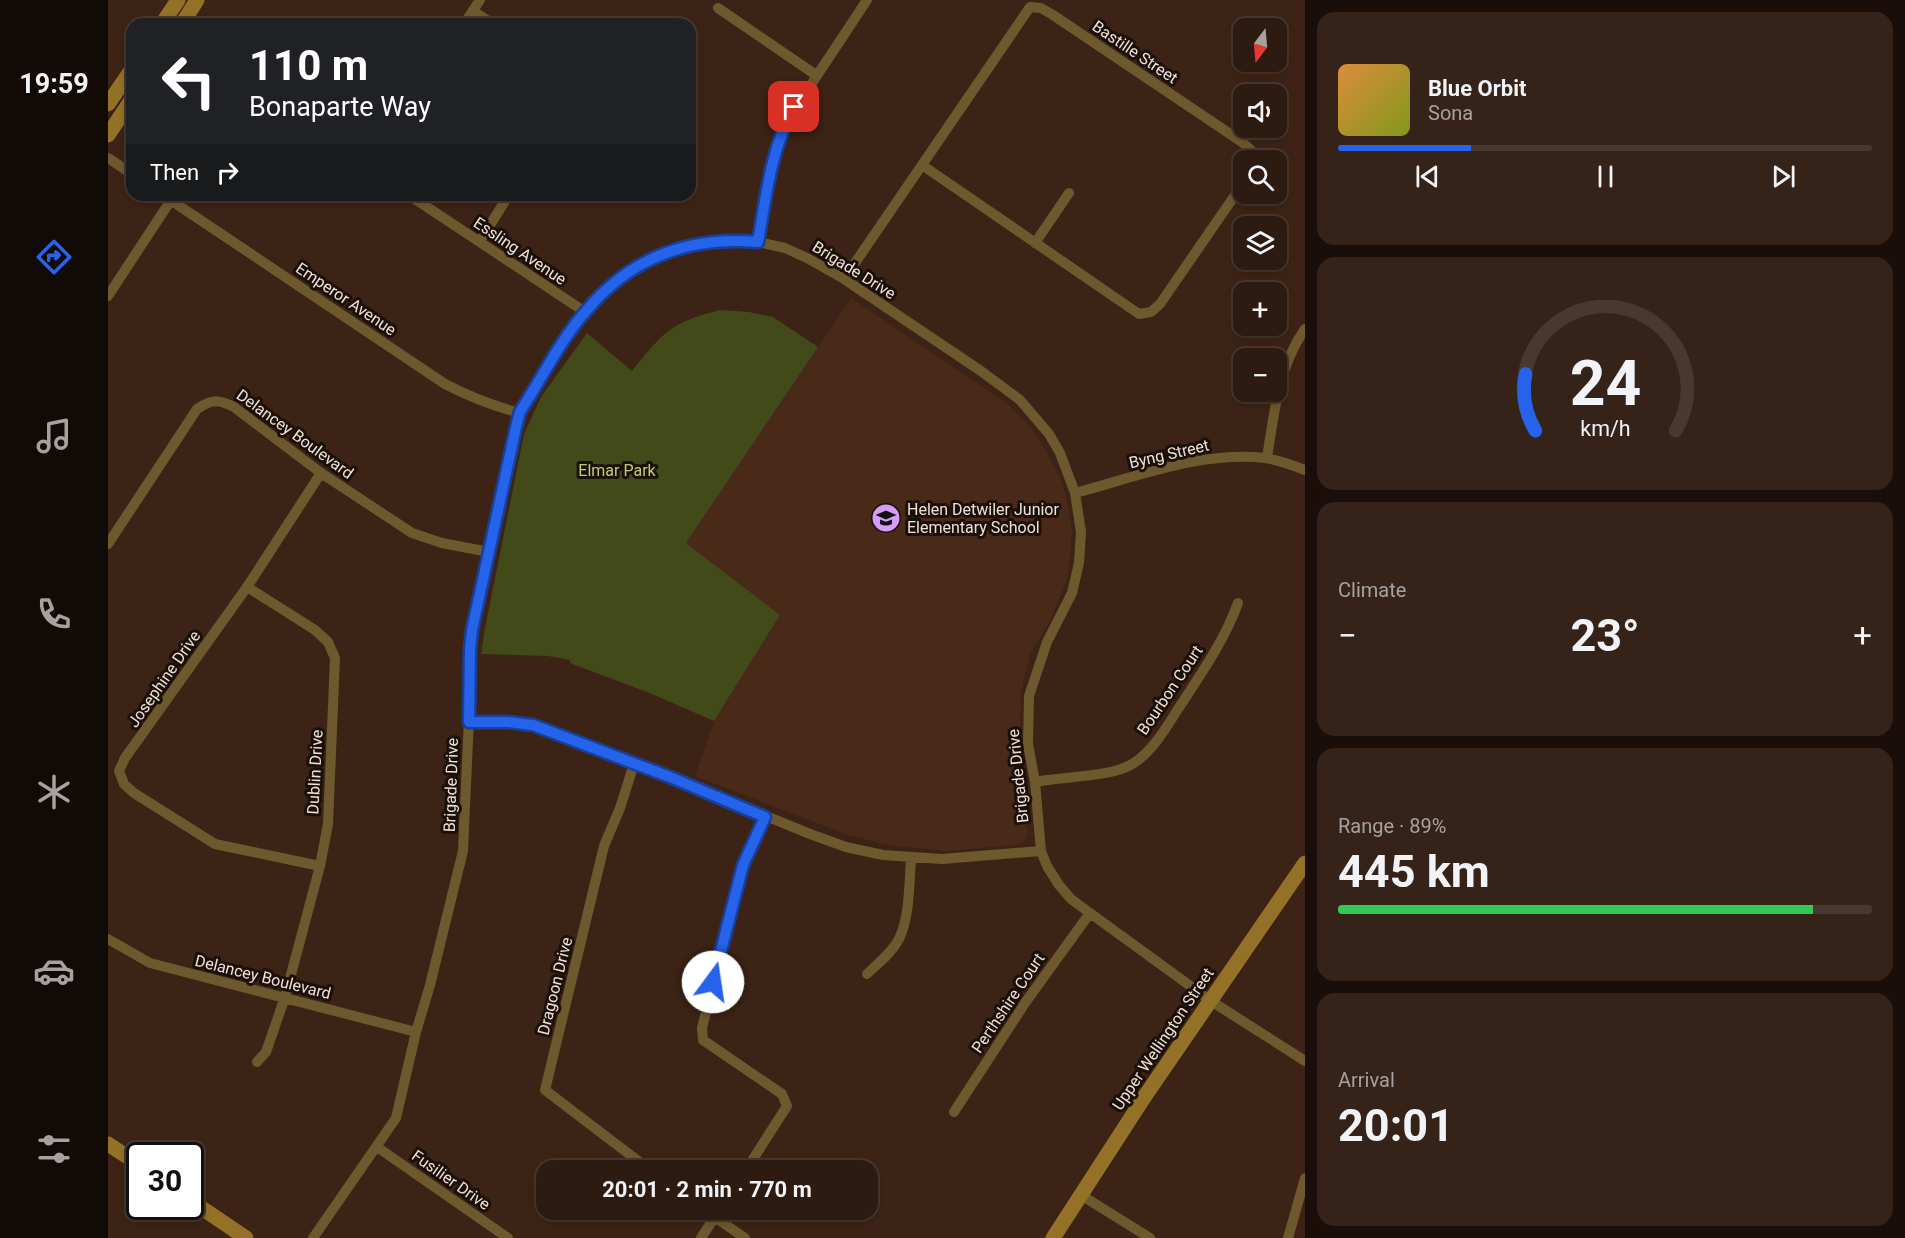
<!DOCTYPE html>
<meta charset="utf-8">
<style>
:root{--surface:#2d1a10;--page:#352319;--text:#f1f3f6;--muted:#a7a19f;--line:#483830;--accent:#2563eb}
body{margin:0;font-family:Roboto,sans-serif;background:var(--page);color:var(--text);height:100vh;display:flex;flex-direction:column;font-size:22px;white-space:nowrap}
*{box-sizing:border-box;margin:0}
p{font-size:20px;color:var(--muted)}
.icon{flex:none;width:33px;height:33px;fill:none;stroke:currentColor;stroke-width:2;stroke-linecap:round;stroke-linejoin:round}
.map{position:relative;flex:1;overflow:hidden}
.drawer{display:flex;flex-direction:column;gap:12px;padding:12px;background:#190e09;width:600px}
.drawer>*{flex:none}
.hud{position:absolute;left:18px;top:18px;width:570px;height:183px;border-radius:18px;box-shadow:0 3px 9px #0003,0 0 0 2px var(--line);background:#202124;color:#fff;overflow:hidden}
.needle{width:39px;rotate:196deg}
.buttons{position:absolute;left:1125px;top:18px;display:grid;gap:12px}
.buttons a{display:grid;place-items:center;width:54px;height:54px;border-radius:12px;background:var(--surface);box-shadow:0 3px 9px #0003,0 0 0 2px var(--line);font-size:30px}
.speed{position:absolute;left:18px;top:1142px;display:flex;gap:12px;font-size:30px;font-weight:700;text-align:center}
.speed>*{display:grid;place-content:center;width:78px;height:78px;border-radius:50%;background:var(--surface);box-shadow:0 3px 9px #0003,0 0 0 2px var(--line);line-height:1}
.speed .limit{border:3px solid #111;border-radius:9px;background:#fff;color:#111}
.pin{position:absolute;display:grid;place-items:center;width:51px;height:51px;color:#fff;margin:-26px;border-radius:12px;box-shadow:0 3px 9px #0006}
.me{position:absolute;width:66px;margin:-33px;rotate:14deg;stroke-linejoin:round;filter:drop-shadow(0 0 4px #0008)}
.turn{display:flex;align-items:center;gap:21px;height:126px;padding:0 24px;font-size:27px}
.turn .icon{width:78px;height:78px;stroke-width:2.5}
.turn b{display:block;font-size:42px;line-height:51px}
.then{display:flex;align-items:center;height:57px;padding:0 24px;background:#0003;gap:12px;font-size:22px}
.big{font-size:45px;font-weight:700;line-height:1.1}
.drawer .tile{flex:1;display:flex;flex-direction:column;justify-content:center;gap:9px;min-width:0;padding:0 21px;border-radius:18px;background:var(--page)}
.drawer .dial{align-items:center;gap:0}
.dial svg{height:156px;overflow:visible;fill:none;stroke:var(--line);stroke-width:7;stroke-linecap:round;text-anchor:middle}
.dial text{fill:var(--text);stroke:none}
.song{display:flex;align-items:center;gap:18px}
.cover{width:72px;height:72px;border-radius:9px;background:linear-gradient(135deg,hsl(30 70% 55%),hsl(70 70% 35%))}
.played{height:6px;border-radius:3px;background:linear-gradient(90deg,var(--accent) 25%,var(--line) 25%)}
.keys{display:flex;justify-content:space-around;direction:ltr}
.heat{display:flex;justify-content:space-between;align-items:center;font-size:33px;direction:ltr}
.charge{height:9px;border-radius:4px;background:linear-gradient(90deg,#34c759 89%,var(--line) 0)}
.trip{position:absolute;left:428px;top:1160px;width:342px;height:60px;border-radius:18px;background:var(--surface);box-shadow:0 3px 9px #0003,0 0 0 2px var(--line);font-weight:700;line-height:60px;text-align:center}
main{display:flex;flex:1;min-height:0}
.tabs{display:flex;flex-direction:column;width:108px;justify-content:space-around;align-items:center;background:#120a06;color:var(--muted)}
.tabs .icon{width:42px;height:42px}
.tabs .on{color:var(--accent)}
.tabs b{font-size:27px;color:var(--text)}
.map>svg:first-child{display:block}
</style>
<main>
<nav class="tabs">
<b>19:59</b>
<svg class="icon on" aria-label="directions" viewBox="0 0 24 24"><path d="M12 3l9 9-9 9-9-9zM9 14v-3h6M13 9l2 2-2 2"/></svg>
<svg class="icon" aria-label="music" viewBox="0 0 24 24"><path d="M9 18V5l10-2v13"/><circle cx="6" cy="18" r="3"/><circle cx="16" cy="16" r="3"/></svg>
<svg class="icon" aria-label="phone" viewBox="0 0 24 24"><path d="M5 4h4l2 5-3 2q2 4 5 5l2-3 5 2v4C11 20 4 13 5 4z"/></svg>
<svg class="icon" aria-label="climate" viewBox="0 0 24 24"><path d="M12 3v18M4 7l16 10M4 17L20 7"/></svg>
<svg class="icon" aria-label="car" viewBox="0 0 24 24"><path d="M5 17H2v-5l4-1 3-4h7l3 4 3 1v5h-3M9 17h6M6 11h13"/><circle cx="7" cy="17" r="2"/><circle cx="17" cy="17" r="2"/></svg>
<svg class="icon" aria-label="filters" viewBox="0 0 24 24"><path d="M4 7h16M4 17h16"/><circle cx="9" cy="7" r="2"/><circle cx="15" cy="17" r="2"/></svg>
</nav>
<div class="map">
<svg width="1197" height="1238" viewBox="0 0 1197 1238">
<rect width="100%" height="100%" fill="#3c2315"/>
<path fill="#492a18" d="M 743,298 L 898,403 L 924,428 L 937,449 L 954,482 L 960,505 L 964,531 L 962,558 L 959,580 L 942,621 L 923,652 L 913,691 L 912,731 L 920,834 L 916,842 L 906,845 L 841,851 L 786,846 L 740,835 L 587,776 L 606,721 L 672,615 L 578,543 Z"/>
<path fill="#424a1a" d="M 612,310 L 641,312 L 665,317 L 710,347 L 578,543 L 672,615 L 606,721 L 539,692 L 462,663 L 462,660 L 440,656 L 373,654 L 376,633 L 416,434 L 433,397 L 479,333 L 524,371 C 556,332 561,323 612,310 Z"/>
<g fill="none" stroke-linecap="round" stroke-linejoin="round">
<path stroke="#6e592e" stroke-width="10" d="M 610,8 L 708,75
M 365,11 L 385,24
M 356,24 L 372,0
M 0,158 L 24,174
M 814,165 L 1031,314 L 1043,312 L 1052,304 L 1136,182
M 55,195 L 337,384 C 362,397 385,406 412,413
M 301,195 L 477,312
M 372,241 L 397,201
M 650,242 L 664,163 L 677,124 L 759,0
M 927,243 L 961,193
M 736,279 L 922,7 L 933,8 L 945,15 L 1134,142 L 1143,150 L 1145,160
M 0,296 L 63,200
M 1159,458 C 1166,414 1170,367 1197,329
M 967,493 C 1028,477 1093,451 1157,458 C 1171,460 1184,465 1197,470
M 0,544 L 89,409 C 104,399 110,399 126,407 L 213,473 L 304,533 L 334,543 L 381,552
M 139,587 L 207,630 L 220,642 L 227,658 L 220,824 L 212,866 L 177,997 L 158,1052 L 149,1062
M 361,722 L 400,722 L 425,725 L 562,777 L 702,834 L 738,847 L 775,855 L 834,859 L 933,851
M 526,764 L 512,808 L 496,846 L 437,1090 L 542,1170
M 927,782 C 954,776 1003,778 1026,763 C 1047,749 1060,724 1074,703 C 1095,671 1117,639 1130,603
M 212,866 L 107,844 L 26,793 L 16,784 L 11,771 L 17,758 L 139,587 L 213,473
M 0,939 L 42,963 L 308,1032
M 759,974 C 770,963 784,953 791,939 C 802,916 801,884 803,859
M 846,1112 L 917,1003 L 982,913
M 269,1147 L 400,1238
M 638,1170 L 679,1106 L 674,1094 L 595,1040 L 594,1028 L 635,865 L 657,817
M 973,1195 L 1042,1238
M 595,1209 L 637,1238
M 205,1238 L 288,1118 L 308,1032 L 322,985 L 355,851 L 365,630 L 412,413 L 462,333 L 477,312 L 494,292 L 530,265 L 552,254 L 580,245 L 628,240 L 650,242 L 677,248 L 699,258 L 736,279 L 873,371 L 912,400 L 941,434 L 952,453 L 967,493 L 973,532 L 971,563 L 964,593 L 939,642 L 921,696 L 920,744 L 927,782 L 933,851 L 939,866 L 951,885 L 963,899 L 982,913 L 1103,1001 L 1197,1061
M 593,1238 L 612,1209
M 1180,1238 L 1197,1178"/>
<path stroke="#937227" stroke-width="15" d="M 54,24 L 70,0
M 74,24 L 89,0
M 0,104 L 24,69
M 0,135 L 24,99
M 0,1144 L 32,1165
M 82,1200 L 138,1238
M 945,1238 L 1037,1096 L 1197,863"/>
</g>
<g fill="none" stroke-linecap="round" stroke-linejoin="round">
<g stroke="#184099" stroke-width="15">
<path id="route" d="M 605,982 L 635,865 L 657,817 L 562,777 L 425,725 L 400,722 L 361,722 L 362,649 L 364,630 L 408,427 L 412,412 L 420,399 C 438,370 455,337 478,311 C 523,257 581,236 650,242 C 658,196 663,149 686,107"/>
</g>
<use href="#route" stroke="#2563eb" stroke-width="10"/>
</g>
<defs>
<g id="school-disc" transform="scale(1.5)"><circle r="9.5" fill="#d79bf9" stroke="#1b1009"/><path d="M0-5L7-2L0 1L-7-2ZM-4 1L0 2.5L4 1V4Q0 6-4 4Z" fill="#111"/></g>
</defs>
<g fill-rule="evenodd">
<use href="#school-disc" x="778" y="518"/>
</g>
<g text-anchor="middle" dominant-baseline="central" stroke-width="6" stroke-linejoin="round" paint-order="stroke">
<g font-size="16" fill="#f1e0d6" stroke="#1b1009">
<text transform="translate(1027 52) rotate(34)">Bastille Street</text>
<text transform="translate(412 251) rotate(34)">Essling Avenue</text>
<text transform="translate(746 270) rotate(32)">Brigade Drive</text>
<text transform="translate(238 299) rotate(34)">Emperor Avenue</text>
<text transform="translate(187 434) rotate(36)">Delancey Boulevard</text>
<text transform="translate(1061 454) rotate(-13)">Byng Street</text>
<text transform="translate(56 679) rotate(-55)">Josephine Drive</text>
<text transform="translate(1062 690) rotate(-56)">Bourbon Court</text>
<text transform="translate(207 772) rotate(-87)">Dublin Drive</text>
<text transform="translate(910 776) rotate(-96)">Brigade Drive</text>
<text transform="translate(343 785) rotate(-88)">Brigade Drive</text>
<text transform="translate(155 977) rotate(14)">Delancey Boulevard</text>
<text transform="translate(447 986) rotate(-76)">Dragoon Drive</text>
<text transform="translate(900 1003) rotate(-56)">Perthshire Court</text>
<text transform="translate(1055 1039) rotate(-56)">Upper Wellington Street</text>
<text transform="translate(343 1180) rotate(35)">Fusilier Drive</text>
</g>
<g font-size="16" fill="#bbce73" stroke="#1b1009">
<text x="509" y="470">Elmar Park</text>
</g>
<g font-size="16" fill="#f1e0d6" stroke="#1b1009" text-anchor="start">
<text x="799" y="509">Helen Detwiler Junior<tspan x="799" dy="18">Elementary School</tspan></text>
</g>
</g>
</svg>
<div class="buttons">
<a><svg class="needle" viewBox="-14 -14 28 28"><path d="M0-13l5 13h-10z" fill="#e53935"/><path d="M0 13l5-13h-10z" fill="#a7a19f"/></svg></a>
<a><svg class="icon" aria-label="sound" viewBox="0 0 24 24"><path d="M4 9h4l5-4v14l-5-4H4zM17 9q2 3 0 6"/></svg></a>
<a><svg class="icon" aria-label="search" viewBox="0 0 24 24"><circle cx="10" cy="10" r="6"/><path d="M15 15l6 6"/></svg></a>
<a><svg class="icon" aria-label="layers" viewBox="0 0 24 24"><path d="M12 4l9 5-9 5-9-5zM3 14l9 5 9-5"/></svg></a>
<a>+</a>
<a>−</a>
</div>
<div class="speed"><div class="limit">30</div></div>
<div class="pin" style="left:686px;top:107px;background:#d93025"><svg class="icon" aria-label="arrive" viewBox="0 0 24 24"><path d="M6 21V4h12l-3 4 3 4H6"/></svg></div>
<svg class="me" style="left:605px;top:982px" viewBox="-20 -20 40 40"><circle r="19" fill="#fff"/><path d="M0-13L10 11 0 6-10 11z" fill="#2563eb"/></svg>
<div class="trip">20:01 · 2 min · 770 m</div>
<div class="hud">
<div class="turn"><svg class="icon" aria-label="left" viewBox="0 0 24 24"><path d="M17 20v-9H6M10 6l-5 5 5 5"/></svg><div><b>110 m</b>Bonaparte Way</div></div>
<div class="then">Then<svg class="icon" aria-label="right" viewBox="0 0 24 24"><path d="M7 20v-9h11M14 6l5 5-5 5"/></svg></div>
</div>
</div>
<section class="drawer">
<div class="tile">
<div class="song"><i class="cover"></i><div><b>Blue Orbit</b><p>Sona</p></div></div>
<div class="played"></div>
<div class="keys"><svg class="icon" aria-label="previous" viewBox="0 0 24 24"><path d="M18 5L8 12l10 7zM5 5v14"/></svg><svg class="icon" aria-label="pause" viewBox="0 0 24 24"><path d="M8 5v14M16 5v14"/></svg><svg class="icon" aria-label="next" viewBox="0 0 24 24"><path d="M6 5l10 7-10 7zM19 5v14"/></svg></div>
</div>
<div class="tile dial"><svg viewBox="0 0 100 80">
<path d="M14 69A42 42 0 1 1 86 69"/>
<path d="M14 69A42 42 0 0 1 9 40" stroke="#2563eb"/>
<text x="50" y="56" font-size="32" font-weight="700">24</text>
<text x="50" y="72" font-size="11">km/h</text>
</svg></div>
<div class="tile"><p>Climate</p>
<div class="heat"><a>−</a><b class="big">23°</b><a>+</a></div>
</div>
<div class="tile"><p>Range · 89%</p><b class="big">445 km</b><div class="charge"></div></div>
<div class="tile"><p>Arrival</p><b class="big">20:01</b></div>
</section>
</main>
